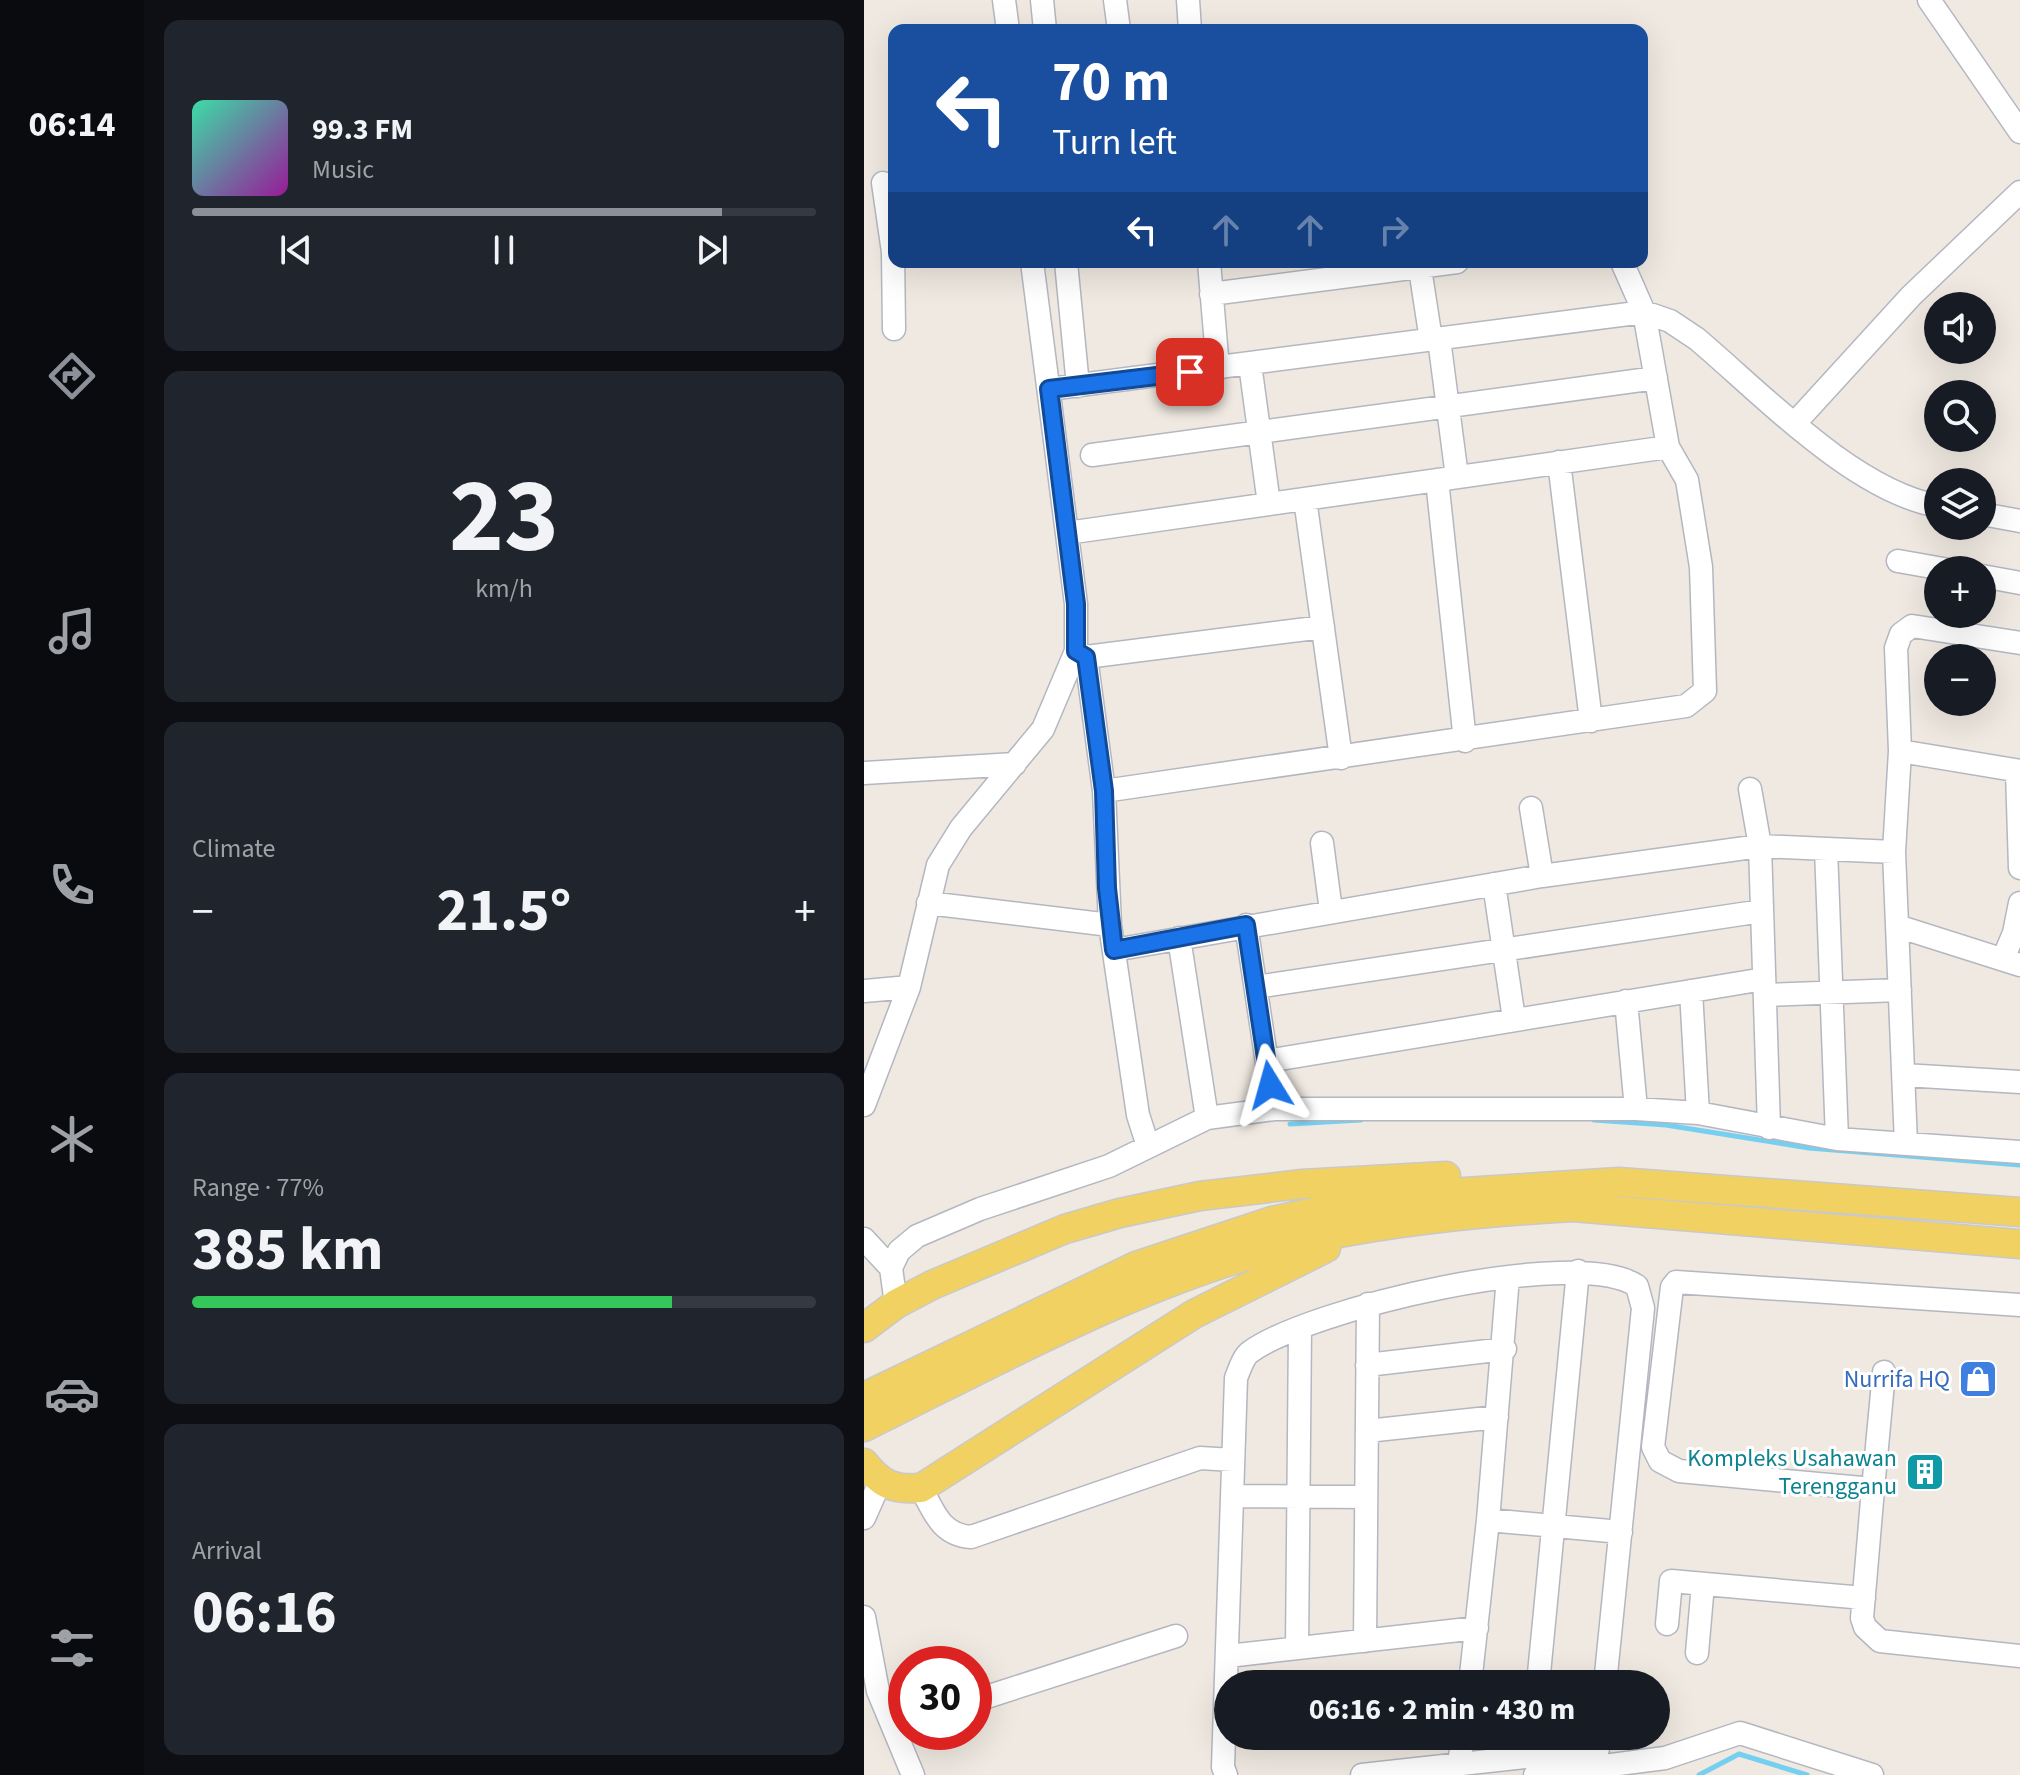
<!DOCTYPE html>
<meta charset="utf-8">
<style>
:root{--surface:#171b24;--page:#20242c;--text:#f1f3f6;--muted:#9ea1a6;--line:#363941;--accent:#8c9099}
body{margin:0;font-family:"Source Sans 3",sans-serif;background:var(--page);color:var(--text);height:100vh;display:flex;flex-direction:column;font-size:30px;white-space:nowrap}
*{box-sizing:border-box;margin:0}
p{font-size:26px;color:var(--muted)}
.icon{flex:none;width:44px;height:44px;fill:none;stroke:currentColor;stroke-width:2;stroke-linecap:round;stroke-linejoin:round}
.map{position:relative;flex:1;overflow:hidden}
.sheet{display:flex;flex-direction:column;gap:20px;padding:20px;background:#0d0f14;width:720px}
.sheet>*{flex:none}
.guide{position:absolute;left:24px;top:24px;width:760px;height:244px;border-radius:16px;box-shadow:0 8px 32px #0002;background:#1a4fa0;color:#fff;overflow:hidden}
.fabs{position:absolute;left:1060px;top:292px;display:grid;gap:16px}
.fabs a{display:grid;place-items:center;width:72px;height:72px;border-radius:50%;background:var(--surface);box-shadow:0 8px 32px #0002;font-size:40px}
.speed{position:absolute;left:24px;top:1646px;display:flex;gap:16px;font-size:40px;font-weight:700;text-align:center}
.speed>*{display:grid;place-content:center;width:104px;height:104px;border-radius:50%;background:var(--surface);box-shadow:0 8px 32px #0002;line-height:1}
.speed .limit{border:12px solid #d22;background:#fff;color:#111}
.pin{position:absolute;display:grid;place-items:center;width:68px;height:68px;color:#fff;margin:-34px;border-radius:16px;box-shadow:0 4px 12px #0006}
.me{position:absolute;width:88px;margin:-44px;rotate:352deg;stroke-linejoin:round;filter:drop-shadow(0 0 6px #0008)}
.turn{display:flex;align-items:center;gap:28px;height:168px;padding:0 32px;font-size:36px}
.turn .icon{width:104px;height:104px;stroke-width:2.5}
.turn b{display:block;font-size:56px;line-height:68px}
.lanes{display:flex;align-items:center;height:76px;padding:0 32px;background:#0003;justify-content:center;gap:40px;direction:ltr}
.lanes .off{opacity:.35}
.big{font-size:60px;font-weight:700;line-height:1.1}
.sheet .tile{flex:1;display:flex;flex-direction:column;justify-content:center;gap:12px;min-width:0;padding:0 28px;border-radius:16px;background:var(--page)}
.sheet .dial{align-items:center;gap:0}
.dial b{font-size:104px;line-height:1}
.song{display:flex;align-items:center;gap:24px}
.cover{width:96px;height:96px;border-radius:12px;background:linear-gradient(135deg,hsl(160 70% 55%),hsl(300 70% 35%))}
.played{height:8px;border-radius:4px;background:linear-gradient(90deg,var(--accent) 85%,var(--line) 85%)}
.keys{display:flex;justify-content:space-around;direction:ltr}
.heat{display:flex;justify-content:space-between;align-items:center;font-size:44px;direction:ltr}
.charge{height:12px;border-radius:6px;background:linear-gradient(90deg,#34c759 77%,var(--line) 0)}
.trip{position:absolute;left:350px;top:1670px;width:456px;height:80px;border-radius:40px;background:var(--surface);box-shadow:0 8px 32px #0002;font-weight:700;line-height:80px;text-align:center}
main{display:flex;flex:1;min-height:0}
.dock{display:flex;flex-direction:column;width:144px;justify-content:space-around;align-items:center;background:#090b0e;color:var(--muted)}
.dock .icon{width:56px;height:56px}
.dock .active{color:var(--accent)}
.dock b{font-size:36px;color:var(--text)}
.map>svg:first-child{display:block}
</style>
<main>
<nav class="dock">
<b>06:14</b>
<svg class="icon active" aria-label="directions" viewBox="0 0 24 24"><path d="M12 3l9 9-9 9-9-9zM9 14v-3h6M13 9l2 2-2 2"/></svg>
<svg class="icon" aria-label="music" viewBox="0 0 24 24"><path d="M9 18V5l10-2v13"/><circle cx="6" cy="18" r="3"/><circle cx="16" cy="16" r="3"/></svg>
<svg class="icon" aria-label="phone" viewBox="0 0 24 24"><path d="M5 4h4l2 5-3 2q2 4 5 5l2-3 5 2v4C11 20 4 13 5 4z"/></svg>
<svg class="icon" aria-label="climate" viewBox="0 0 24 24"><path d="M12 3v18M4 7l16 10M4 17L20 7"/></svg>
<svg class="icon" aria-label="car" viewBox="0 0 24 24"><path d="M5 17H2v-5l4-1 3-4h7l3 4 3 1v5h-3M9 17h6M6 11h13"/><circle cx="7" cy="17" r="2"/><circle cx="17" cy="17" r="2"/></svg>
<svg class="icon" aria-label="filters" viewBox="0 0 24 24"><path d="M4 7h16M4 17h16"/><circle cx="9" cy="7" r="2"/><circle cx="15" cy="17" r="2"/></svg>
</nav>
<section class="sheet">
<div class="tile">
<div class="song"><i class="cover"></i><div><b>99.3 FM</b><p>Music</p></div></div>
<div class="played"></div>
<div class="keys"><svg class="icon" aria-label="previous" viewBox="0 0 24 24"><path d="M18 5L8 12l10 7zM5 5v14"/></svg><svg class="icon" aria-label="pause" viewBox="0 0 24 24"><path d="M8 5v14M16 5v14"/></svg><svg class="icon" aria-label="next" viewBox="0 0 24 24"><path d="M6 5l10 7-10 7zM19 5v14"/></svg></div>
</div>
<div class="tile dial"><b>23</b><p>km/h</p></div>
<div class="tile"><p>Climate</p>
<div class="heat"><a>−</a><b class="big">21.5°</b><a>+</a></div>
</div>
<div class="tile"><p>Range · 77%</p><b class="big">385 km</b><div class="charge"></div></div>
<div class="tile"><p>Arrival</p><b class="big">06:16</b></div>
</section>
<div class="map">
<svg width="1156" height="1775" viewBox="0 0 1156 1775">
<rect width="100%" height="100%" fill="#efe9e1"/>
<g fill="none" stroke-linecap="round" stroke-linejoin="round">
<path stroke="#75cff0" stroke-width="5" d="M 730,1120 L 802,1125 L 945,1148 L 1156,1165
M 426,1124 L 497,1120
M 835,1775 L 875,1754 L 943,1775"/>
<g stroke="#b4b7c1" stroke-width="25">
<path id="minor" d="M 140,0 L 144,30
M 178,0 L 181,30
M 251,0 L 255,30
M 324,0 L 326,30
M 1065,0 L 1156,132
M 19,183 L 29,252 L 30,329
M 202,262 L 214,386
M 345,262 L 354,369
M 555,262 L 567,340
M 347,294 L 593,262
M 575,339 L 593,477
M 386,364 L 405,504
M 185,389 L 780,312 L 806,321 L 833,339 C 898,394 990,491 1074,506
M 931,423 L 1047,296 L 1156,192
M 228,455 L 792,378
M 695,462 L 727,721
M 573,480 L 601,741
M 441,499 L 477,758
M 1118,514 L 1156,521
M 203,533 L 804,447
M 1034,561 L 1085,570
M 1118,576 L 1156,583
M 212,651 L 222,657 L 459,627
M 222,657 L 240,791 L 246,925 L 274,1115 L 284,1146
M 1036,751 L 1156,771
M 1153,771 L 1156,868
M 0,773 L 151,764
M 886,789 L 896,846 L 905,1128
M 240,791 L 822,706 L 841,691 L 837,567 L 823,480 L 804,447 L 780,312 L 758,262
M 667,808 L 678,876
M 458,843 L 467,911
M 962,849 L 973,1139
M 630,884 L 650,1019
M 64,903 L 246,925
M 382,925 L 410,1109
M 1033,926 L 1156,965
M 315,938 L 343,1118
M 250,950 L 678,876 L 896,846 L 1030,852
M 1139,959 L 1150,933 L 1156,903
M 392,987 L 898,911
M 0,991 L 45,987
M 827,991 L 834,1113
M 901,995 L 1036,990
M 762,1001 L 772,1109
M 403,1061 L 900,979
M 1040,1075 L 1156,1082
M 0,1105 L 45,987 L 74,865 L 97,828 L 179,729 L 212,651 L 212,604 L 168,262
M 1042,1144 L 1030,852 L 1036,751 L 1032,648 L 1037,634 L 1048,626 L 1156,643
M 0,1239 L 27,1268
M 32,1304 L 27,1268 L 35,1251 L 53,1236 L 116,1209 L 245,1166 L 343,1118 L 410,1109 L 772,1109 L 834,1113 L 973,1139 L 1156,1152
M 1156,1305 L 812,1282 L 808,1287 L 789,1447 L 796,1461 L 815,1471 L 1009,1489 L 998,1618 L 1001,1627 L 1016,1641 L 1156,1656
M 503,1365 L 641,1349
M 503,1431 L 633,1417
M 57,1488 C 70,1512 77,1535 107,1537 L 336,1458 L 369,1460
M 1009,1489 L 1020,1372
M 369,1496 L 502,1497
M 0,1518 L 16,1482
M 624,1520 L 757,1532
M 0,1617 L 14,1691 L 49,1775
M 803,1624 L 807,1581 L 1000,1598
M 501,1641 L 504,1304
M 433,1648 L 436,1329
M 833,1653 L 839,1584
M 364,1656 L 613,1628
M 606,1684 L 624,1520 L 644,1277
M 674,1684 L 714,1271
M 110,1701 L 312,1636
M 667,1756 L 669,1736
M 595,1763 L 599,1736
M 362,1775 L 359,1767 L 372,1378 C 375,1371 379,1357 386,1352 C 445,1309 712,1245 773,1286 L 779,1308 L 741,1684
M 498,1775 L 734,1749
M 671,1775 L 801,1758 L 876,1733 L 1008,1775"/>
</g>
<g stroke="#c9c9c9" stroke-width="31">
<path id="major" d="M 0,1328 L 32,1304 L 68,1285 L 201,1229 L 256,1213 L 336,1196 L 438,1184 L 582,1176
M 0,1397 L 272,1266 L 408,1221 L 488,1204 L 569,1194 L 755,1182 L 1156,1212
M 0,1427 C 140,1358 280,1279 433,1242 C 523,1221 617,1212 709,1207 L 1156,1244
M 0,1463 C 18,1485 29,1490 57,1488 L 330,1314 L 462,1248"/>
</g>
<use href="#minor" stroke="#fff" stroke-width="22"/>
<use href="#major" stroke="#f2d163" stroke-width="28"/>
</g>
<g fill="none" stroke-linecap="round" stroke-linejoin="round">
<g stroke="#114b97" stroke-width="20">
<path id="route" d="M 326,372 L 185,389 L 212,604 L 212,651 L 222,657 L 240,791 L 243,888 L 250,950 L 382,925 L 406,1085"/>
</g>
<use href="#route" stroke="#1a73e8" stroke-width="14"/>
</g>
<defs>
<g id="shop-square" transform="scale(2)"><rect x="-9" y="-9" width="18" height="18" rx="4" fill="#3f7fe0" stroke="#fff"/><path d="M-5-2.5h2.3a2.7 3.5 0 0 1 5.4 0H5L5.5 6h-11ZM-1.5-2.5h3a1.5 2.3 0 0 0-3 0Z" fill="#fff"/></g>
<g id="building-square" transform="scale(2)"><rect x="-9" y="-9" width="18" height="18" rx="4" fill="#0f9aa8" stroke="#fff"/><path d="M-4-6H4V6H1V3H-1V6H-4ZM-2.5-4.3h1.7v1.8h-1.7ZM.8-4.3h1.7v1.8H.8ZM-2.5-1h1.7V.8h-1.7ZM.8-1h1.7V.8H.8Z" fill="#fff"/></g>
</defs>
<g fill-rule="evenodd">
<use href="#shop-square" x="1114" y="1379"/>
<use href="#building-square" x="1061" y="1472"/>
</g>
<g text-anchor="middle" dominant-baseline="central" stroke-width="6" stroke-linejoin="round" paint-order="stroke">
<g font-size="24" fill="#366cbe" stroke="#fff" text-anchor="end">
<text x="1086" y="1379">Nurrifa HQ</text>
</g>
<g font-size="24" fill="#0d838f" stroke="#fff" text-anchor="end">
<text x="1033" y="1458">Kompleks Usahawan<tspan x="1033" dy="28">Terengganu</tspan></text>
</g>
</g>
</svg>
<div class="fabs">
<a><svg class="icon" aria-label="sound" viewBox="0 0 24 24"><path d="M4 9h4l5-4v14l-5-4H4zM17 9q2 3 0 6"/></svg></a>
<a><svg class="icon" aria-label="search" viewBox="0 0 24 24"><circle cx="10" cy="10" r="6"/><path d="M15 15l6 6"/></svg></a>
<a><svg class="icon" aria-label="layers" viewBox="0 0 24 24"><path d="M12 4l9 5-9 5-9-5zM3 14l9 5 9-5"/></svg></a>
<a>+</a>
<a>−</a>
</div>
<div class="speed"><div class="limit">30</div></div>
<div class="pin" style="left:326px;top:372px;background:#d93025"><svg class="icon" aria-label="arrive" viewBox="0 0 24 24"><path d="M6 21V4h12l-3 4 3 4H6"/></svg></div>
<svg class="me" style="left:406px;top:1085px" viewBox="-20 -20 40 40"><path d="M0-17L14 15 0 8-14 15z" fill="#1a73e8" stroke="#fff" stroke-width="4"/></svg>
<div class="trip">06:16 · 2 min · 430 m</div>
<div class="guide">
<div class="turn"><svg class="icon" aria-label="left" viewBox="0 0 24 24"><path d="M17 20v-9H6M10 6l-5 5 5 5"/></svg><div><b>70 m</b>Turn left</div></div>
<div class="lanes"><svg class="icon" aria-label="left" viewBox="0 0 24 24"><path d="M17 20v-9H6M10 6l-5 5 5 5"/></svg><svg class="icon off" aria-label="ahead" viewBox="0 0 24 24"><path d="M12 20V5M6 11l6-6 6 6"/></svg><svg class="icon off" aria-label="ahead" viewBox="0 0 24 24"><path d="M12 20V5M6 11l6-6 6 6"/></svg><svg class="icon off" aria-label="right" viewBox="0 0 24 24"><path d="M7 20v-9h11M14 6l5 5-5 5"/></svg></div>
</div>
</div>
</main>
